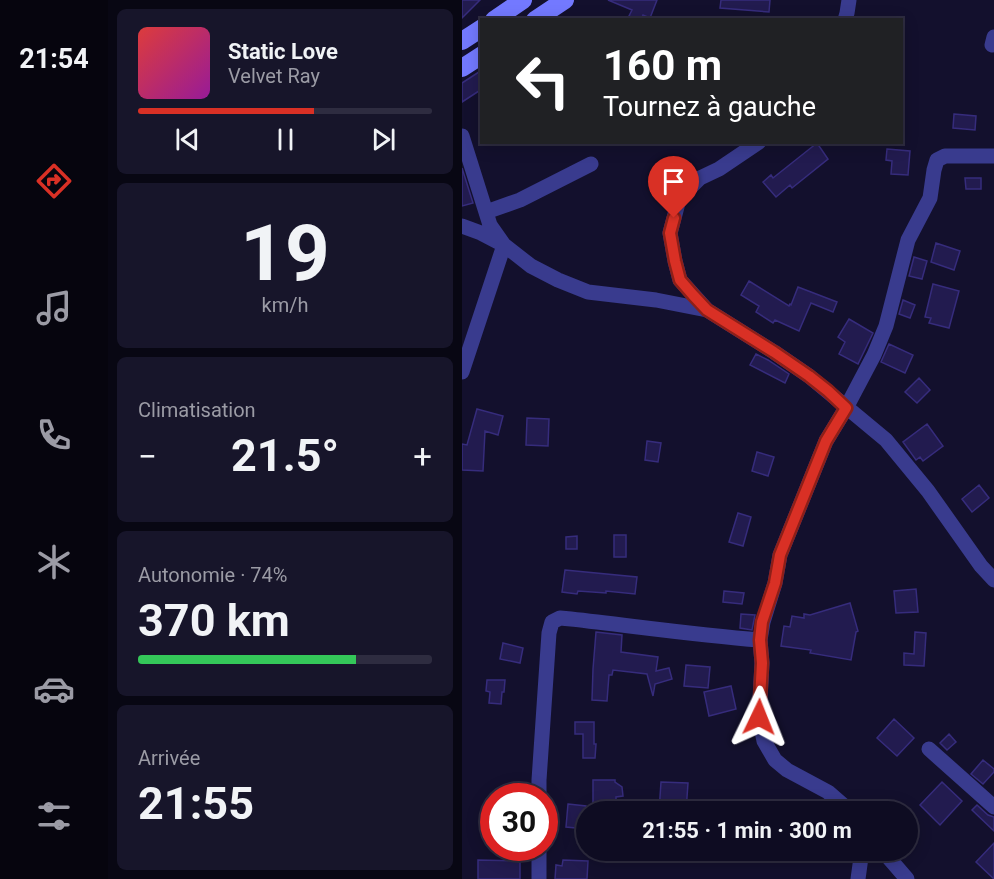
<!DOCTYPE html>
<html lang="fr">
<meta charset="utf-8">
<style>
:root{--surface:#0e0c22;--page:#17152a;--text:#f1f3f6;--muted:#9b9ba5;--line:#2e2c40;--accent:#d93025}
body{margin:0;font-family:Roboto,sans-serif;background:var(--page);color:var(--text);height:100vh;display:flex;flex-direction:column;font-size:22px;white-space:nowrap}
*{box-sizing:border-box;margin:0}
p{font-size:20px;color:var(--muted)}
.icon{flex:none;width:33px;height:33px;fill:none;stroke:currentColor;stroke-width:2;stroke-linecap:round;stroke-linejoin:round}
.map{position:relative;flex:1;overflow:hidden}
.side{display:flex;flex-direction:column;gap:9px;padding:9px;background:#080713;width:354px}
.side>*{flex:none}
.guide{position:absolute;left:18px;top:18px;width:423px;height:126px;border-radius:0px;box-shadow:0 3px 15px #0003,0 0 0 2px var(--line);background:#202124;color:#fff;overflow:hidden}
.speed{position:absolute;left:18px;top:783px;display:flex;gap:12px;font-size:30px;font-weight:700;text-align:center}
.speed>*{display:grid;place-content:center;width:78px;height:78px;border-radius:50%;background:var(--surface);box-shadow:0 3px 15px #0003,0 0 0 2px var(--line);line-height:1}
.speed .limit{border:9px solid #d22;background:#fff;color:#111}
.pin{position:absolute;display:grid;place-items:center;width:51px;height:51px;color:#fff;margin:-62px -26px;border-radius:50% 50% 50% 0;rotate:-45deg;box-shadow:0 0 6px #0007}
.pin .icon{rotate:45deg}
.me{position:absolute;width:66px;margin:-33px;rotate:2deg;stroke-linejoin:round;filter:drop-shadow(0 0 4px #0008)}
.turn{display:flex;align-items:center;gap:21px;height:126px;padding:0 24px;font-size:27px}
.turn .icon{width:78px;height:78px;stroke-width:2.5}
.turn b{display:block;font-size:42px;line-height:51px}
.big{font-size:45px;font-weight:700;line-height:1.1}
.side .tile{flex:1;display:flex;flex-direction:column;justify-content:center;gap:9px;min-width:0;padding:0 21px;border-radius:9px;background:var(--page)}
.side .dial{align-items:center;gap:0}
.dial b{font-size:78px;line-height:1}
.song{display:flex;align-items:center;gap:18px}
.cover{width:72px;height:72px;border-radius:9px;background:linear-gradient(135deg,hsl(0 70% 55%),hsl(300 70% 35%))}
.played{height:6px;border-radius:3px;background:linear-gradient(90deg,var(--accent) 60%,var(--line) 60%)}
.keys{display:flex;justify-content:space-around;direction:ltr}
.heat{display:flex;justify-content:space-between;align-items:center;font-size:33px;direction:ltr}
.charge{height:9px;border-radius:4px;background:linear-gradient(90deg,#34c759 74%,var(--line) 0)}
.trip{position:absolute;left:114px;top:801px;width:342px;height:60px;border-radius:30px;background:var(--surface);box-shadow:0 3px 15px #0003,0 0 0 2px var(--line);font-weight:700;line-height:60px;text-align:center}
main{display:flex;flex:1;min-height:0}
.dock{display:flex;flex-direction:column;width:108px;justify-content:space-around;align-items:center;background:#06050e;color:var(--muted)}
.dock .icon{width:42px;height:42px}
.dock .selected{color:var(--accent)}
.dock b{font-size:27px;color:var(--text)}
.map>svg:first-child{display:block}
</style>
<main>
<nav class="dock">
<b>21:54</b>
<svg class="icon selected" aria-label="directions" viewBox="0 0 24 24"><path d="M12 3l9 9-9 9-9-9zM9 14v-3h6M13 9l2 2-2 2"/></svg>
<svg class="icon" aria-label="music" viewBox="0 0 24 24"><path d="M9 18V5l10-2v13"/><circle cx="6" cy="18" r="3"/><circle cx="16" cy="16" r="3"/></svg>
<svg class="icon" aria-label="phone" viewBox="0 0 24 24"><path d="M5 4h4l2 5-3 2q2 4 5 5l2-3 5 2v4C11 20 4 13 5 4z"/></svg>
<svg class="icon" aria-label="climate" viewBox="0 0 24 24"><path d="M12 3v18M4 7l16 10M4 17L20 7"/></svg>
<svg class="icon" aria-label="car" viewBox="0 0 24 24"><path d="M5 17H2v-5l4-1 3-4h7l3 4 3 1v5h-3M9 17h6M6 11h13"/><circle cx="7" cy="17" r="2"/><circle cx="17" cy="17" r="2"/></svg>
<svg class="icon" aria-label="filters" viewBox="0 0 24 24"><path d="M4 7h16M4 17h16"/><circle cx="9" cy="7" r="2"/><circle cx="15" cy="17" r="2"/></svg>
</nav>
<section class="side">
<div class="tile">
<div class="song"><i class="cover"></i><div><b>Static Love</b><p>Velvet Ray</p></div></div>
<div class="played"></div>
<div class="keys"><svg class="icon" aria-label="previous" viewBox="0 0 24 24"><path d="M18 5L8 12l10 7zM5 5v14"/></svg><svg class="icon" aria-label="pause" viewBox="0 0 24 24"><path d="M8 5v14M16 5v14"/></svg><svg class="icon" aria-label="next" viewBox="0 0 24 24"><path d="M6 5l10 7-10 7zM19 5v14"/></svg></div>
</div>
<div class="tile dial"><b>19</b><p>km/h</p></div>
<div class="tile"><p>Climatisation</p>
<div class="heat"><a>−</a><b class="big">21.5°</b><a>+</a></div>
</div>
<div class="tile"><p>Autonomie · 74%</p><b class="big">370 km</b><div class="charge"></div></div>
<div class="tile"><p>Arrivée</p><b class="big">21:55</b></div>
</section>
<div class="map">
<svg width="532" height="879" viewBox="0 0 532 879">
<rect width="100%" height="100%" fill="#13102d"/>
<path fill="#221b4f" stroke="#362c7c" stroke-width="1.5" d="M 0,0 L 18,0 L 0,18 Z
M 146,0 L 195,0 L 188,18 L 181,15 L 179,20 L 175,20 L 167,16 L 170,10 Z
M 259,0 L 308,0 L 307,12 L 258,8 Z
M 20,70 L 20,89 L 0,102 L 0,83 Z
M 492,114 L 514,116 L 513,130 L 491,128 Z
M 355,143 L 366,159 L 330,188 L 328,185 L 314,197 L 301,182 L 309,175 L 311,178 Z
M 425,149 L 448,151 L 446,175 L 429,174 L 430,161 L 424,160 Z
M 0,168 L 11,203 L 0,206 Z
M 503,178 L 519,178 L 519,189 L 504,189 Z
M 474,243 L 498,251 L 492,270 L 469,262 Z
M 452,257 L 465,261 L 460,279 L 447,276 Z
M 287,281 L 327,306 L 328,304 L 329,305 L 336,287 L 375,302 L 371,312 L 349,303 L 337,331 L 313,320 L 311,323 L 294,312 L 297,306 L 279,295 Z
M 471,284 L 497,291 L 487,328 L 467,323 L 469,318 L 463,317 Z
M 441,300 L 453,305 L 448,318 L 437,314 Z
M 387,319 L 411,333 L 396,364 L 377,354 L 383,342 L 376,337 Z
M 427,344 L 451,355 L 443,373 L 419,362 Z
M 294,354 L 306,360 L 327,374 L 323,383 L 288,365 Z
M 457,378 L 468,390 L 455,403 L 443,392 Z
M 15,409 L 41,416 L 36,435 L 23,431 L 21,471 L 0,470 L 0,444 L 5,445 Z
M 65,418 L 87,419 L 86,446 L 64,445 Z
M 465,424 L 481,446 L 461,461 L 458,457 L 454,460 L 441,442 Z
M 185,441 L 199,443 L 196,462 L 183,460 Z
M 295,452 L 312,457 L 306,476 L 290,471 Z
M 517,485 L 527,498 L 510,512 L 500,499 Z
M 276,513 L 289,517 L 281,546 L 267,542 Z
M 152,535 L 164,535 L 164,557 L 152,557 Z
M 115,536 L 115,549 L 104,549 L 104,537 Z
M 103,570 L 175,577 L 173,594 L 144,591 L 144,593 L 116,591 L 115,594 L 100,592 Z
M 454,589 L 456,612 L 434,613 L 432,591 Z
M 262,591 L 282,593 L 280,604 L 261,602 Z
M 388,603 L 396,631 L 394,632 L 389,660 L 348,653 L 349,650 L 319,646 L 322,626 L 328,627 L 330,616 L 342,618 L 342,614 L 348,615 Z
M 279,614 L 293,615 L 290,630 L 278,628 Z
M 134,632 L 160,635 L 159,652 L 196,657 L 194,671 L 207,668 L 210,679 L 193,684 L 191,696 L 185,674 L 151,670 L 150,675 L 147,675 L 145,701 L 130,700 L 131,669 Z
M 453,632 L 464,633 L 462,666 L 442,665 L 442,653 L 452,654 Z
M 41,643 L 61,648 L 58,663 L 38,659 Z
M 224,665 L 248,667 L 246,688 L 222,686 Z
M 25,680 L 43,680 L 42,692 L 40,692 L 39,704 L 27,703 L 28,692 L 24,691 Z
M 269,686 L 274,709 L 247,716 L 242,692 Z
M 432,719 L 452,738 L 435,756 L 415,738 Z
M 113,722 L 132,722 L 132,744 L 134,744 L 133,758 L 121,758 L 121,734 L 113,734 Z
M 487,734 L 494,742 L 485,750 L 478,743 Z
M 521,760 L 532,769 L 532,772 L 521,784 L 509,774 Z
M 131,780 L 153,780 L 153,782 L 160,787 L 161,796 L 154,797 L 154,809 L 131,808 Z
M 199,782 L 226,783 L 224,812 L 197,812 Z
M 480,782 L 500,801 L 478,825 L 458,805 Z
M 106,804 L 124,806 L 124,829 L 104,827 Z
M 515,805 L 526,815 L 532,817 L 532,831 L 510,810 Z
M 532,843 L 532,879 L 514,862 Z
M 16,860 L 58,861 L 58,879 L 16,879 Z
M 101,860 L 126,861 L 125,879 L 93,879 L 94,865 L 100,866 Z"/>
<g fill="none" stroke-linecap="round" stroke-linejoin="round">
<path stroke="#393b8e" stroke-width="15" d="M 383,20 L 385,13 L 387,0
M 530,45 L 532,37
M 0,136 L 28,225 L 42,245 L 0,372
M 297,142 L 257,169 L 238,178 L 224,192 L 216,203 L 208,233 L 213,261 L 218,280 L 245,310 L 312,352 L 347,376 L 424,440 L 466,491 L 519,566 L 532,580
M 24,212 L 58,200 L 129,164
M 0,226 L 19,233 L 42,245 L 69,266 L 96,280 L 126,292 L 194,300 L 245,310
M 467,749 L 532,807
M 77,796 L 77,780 L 87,633 L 90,622 L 98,618 L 109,619 C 172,626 234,635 298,640
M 389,812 L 366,792 L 325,770 L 313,760 L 302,741 L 297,717 L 300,663 L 298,640 L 301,622 L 313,583 L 318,555 L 364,441 L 384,408 L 412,355 L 424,326 L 446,240 L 468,198 L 472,170 L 475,160 L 483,156 L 532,156
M 77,848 L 77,879
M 420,850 L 445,879
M 396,879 L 400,850"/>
<path stroke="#7379ff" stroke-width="18" d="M 32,20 L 61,0
M 73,20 L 103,0
M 0,41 L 20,28
M 0,68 L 20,55"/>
</g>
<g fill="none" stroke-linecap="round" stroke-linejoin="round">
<g stroke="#8d1f18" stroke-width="15">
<path id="route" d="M 212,218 L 208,233 L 213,261 L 218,280 L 231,295 L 245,310 L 312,352 L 347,376 L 366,391 L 384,408 L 364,441 L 318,555 L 313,583 L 300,622 L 298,640 L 300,663 L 297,717"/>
</g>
<use href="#route" stroke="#d93025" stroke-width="10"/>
</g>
</svg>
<div class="speed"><div class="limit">30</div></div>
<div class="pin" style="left:212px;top:218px;background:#d93025"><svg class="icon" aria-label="arrive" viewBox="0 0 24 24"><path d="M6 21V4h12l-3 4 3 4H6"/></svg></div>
<svg class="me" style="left:297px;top:717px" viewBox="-20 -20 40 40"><path d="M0-17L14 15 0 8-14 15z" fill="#d93025" stroke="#fff" stroke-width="4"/></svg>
<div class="trip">21:55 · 1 min · 300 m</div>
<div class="guide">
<div class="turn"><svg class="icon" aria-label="left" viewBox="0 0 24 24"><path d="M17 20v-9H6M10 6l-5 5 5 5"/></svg><div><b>160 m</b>Tournez à gauche</div></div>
</div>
</div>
</main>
